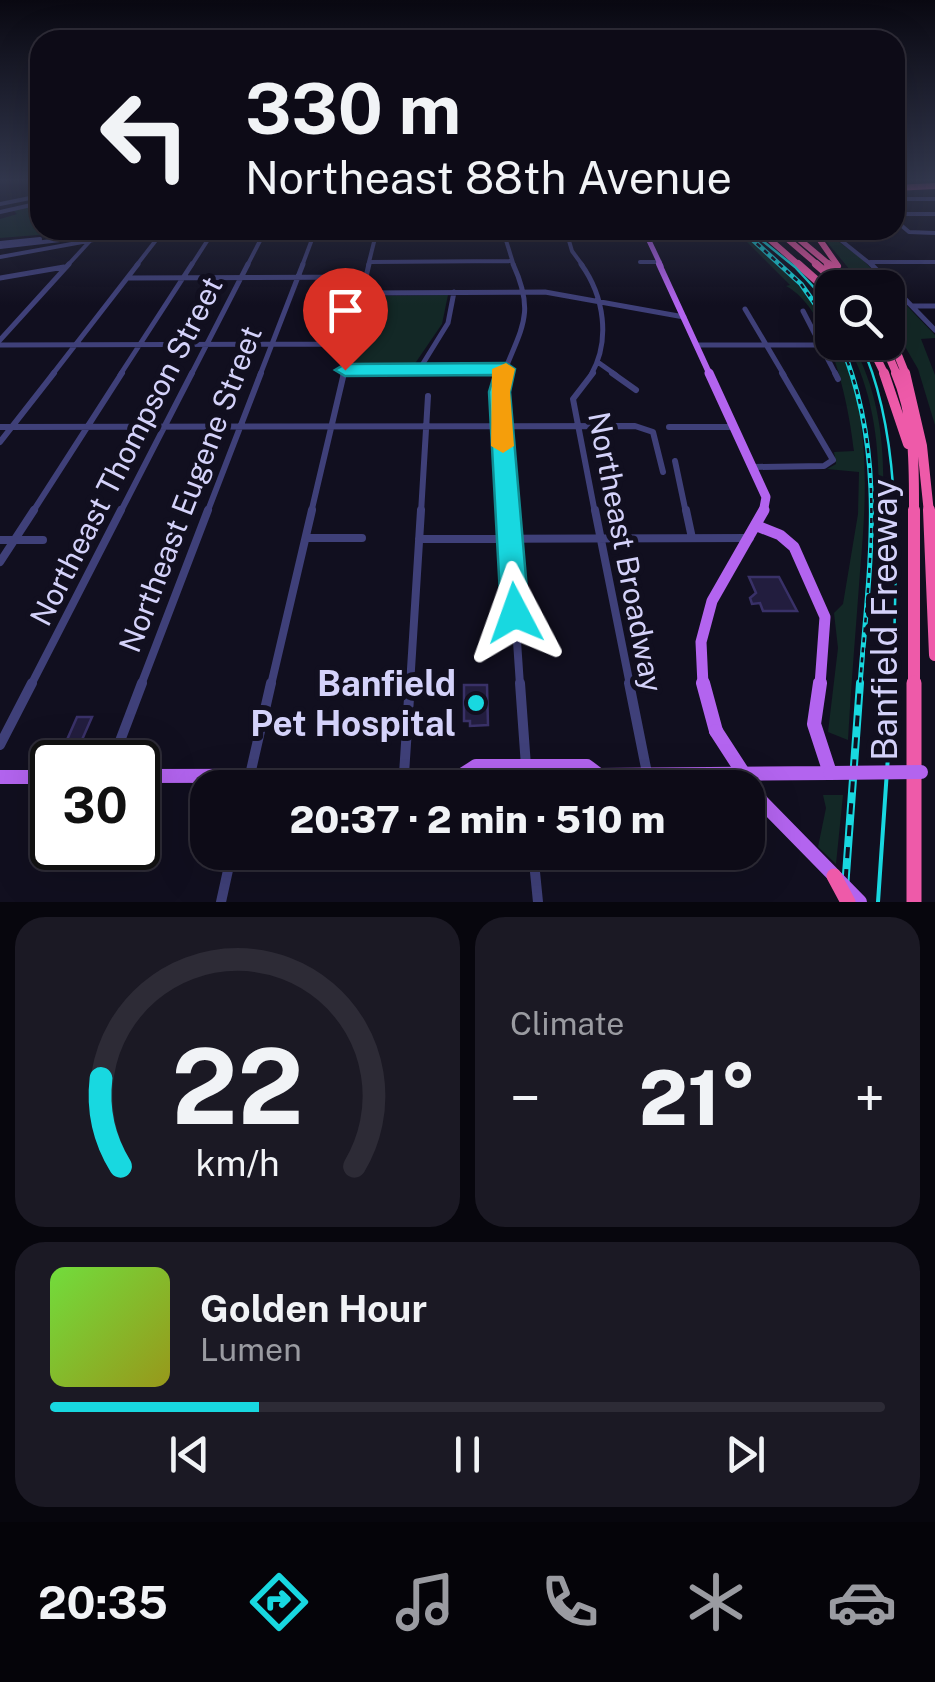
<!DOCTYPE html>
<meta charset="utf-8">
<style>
:root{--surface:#0d0b17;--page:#1b1924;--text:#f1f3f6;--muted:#9a9ba1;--line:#2d2b36;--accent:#18d8e0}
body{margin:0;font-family:"Public Sans",sans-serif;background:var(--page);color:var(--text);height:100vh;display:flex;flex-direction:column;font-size:38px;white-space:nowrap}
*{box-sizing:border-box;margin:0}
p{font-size:32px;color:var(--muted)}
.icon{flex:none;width:55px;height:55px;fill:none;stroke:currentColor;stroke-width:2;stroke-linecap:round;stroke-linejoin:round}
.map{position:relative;height:902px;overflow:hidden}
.drawer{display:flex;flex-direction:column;gap:15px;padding:15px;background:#07060d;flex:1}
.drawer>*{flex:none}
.banner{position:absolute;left:30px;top:30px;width:875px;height:210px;border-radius:30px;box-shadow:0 10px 40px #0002,0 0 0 2px var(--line);background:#0d0b17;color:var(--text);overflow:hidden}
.tools{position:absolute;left:815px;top:270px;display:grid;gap:20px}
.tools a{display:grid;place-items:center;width:90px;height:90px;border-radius:20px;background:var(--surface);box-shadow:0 10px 40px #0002,0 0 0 2px var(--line);font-size:50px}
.speed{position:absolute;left:30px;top:740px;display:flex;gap:20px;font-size:50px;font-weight:700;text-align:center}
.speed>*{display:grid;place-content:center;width:130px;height:130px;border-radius:50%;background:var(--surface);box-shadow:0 10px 40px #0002,0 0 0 2px var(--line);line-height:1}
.speed .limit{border:5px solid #111;border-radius:15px;background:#fff;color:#111}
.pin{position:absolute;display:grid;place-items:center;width:85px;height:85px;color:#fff;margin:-102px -42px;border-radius:50% 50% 50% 0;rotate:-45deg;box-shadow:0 0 10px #0007}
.pin .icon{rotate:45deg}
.me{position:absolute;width:110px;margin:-55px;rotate:356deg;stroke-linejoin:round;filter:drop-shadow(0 0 8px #0008)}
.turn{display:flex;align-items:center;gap:35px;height:210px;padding:0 50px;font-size:45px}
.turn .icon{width:130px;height:130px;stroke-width:2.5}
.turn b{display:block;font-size:70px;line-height:85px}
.big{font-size:75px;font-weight:800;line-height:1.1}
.drawer .widget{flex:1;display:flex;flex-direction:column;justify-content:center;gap:15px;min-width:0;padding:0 35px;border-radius:30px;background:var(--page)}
.drawer .dial{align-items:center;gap:0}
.dial svg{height:260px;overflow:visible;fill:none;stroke:var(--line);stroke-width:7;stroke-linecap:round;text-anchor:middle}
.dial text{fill:var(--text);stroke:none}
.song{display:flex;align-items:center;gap:30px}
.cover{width:120px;height:120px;border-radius:15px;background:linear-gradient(135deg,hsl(100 70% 55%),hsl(60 70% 35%))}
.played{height:10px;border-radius:5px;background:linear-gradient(90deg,var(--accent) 25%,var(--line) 25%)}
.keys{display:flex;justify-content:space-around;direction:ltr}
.heat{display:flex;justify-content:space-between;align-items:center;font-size:55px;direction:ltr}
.drawer .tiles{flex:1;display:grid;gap:15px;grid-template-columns:1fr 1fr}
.widget:last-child{grid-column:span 2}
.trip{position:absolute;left:190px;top:770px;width:575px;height:100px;border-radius:30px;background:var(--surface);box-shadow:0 10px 40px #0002,0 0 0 2px var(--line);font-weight:800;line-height:100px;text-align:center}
.menu{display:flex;height:160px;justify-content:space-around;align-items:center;background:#050409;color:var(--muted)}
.menu .icon{width:70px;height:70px}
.menu .selected{color:var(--accent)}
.menu b{font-size:45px;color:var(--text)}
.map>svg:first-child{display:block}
</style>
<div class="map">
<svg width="935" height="902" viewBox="0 0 935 902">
<rect width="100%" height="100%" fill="#110f1f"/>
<path fill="#132826" d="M 40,205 L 40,230 L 78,230 L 73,234 L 77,235 L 48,237 L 50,234 L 0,238 L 0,219 L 17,214 L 13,210 Z
M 817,230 L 823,230 L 862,259 L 935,335 L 935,338 L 921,339 L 935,375 L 935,425 L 918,369 L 888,317 L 888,288 L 864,287 Z
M 743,238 L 751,238 C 867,338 873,427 860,572 C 856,628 851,684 848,740 L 828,732 L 838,648 L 834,613 L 843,604 L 858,514 L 859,472 L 827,469 L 836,464 L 834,452 L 854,451 C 849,405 830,309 786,286 L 790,285 Z
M 448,295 L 442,324 L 414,365 L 354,365 L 369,296 Z
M 847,343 L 852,343 C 889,410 886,482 879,557 L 876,556 C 881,482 883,410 847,343 Z
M 823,795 L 843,795 L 836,864 L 818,847 L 826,808 Z"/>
<path fill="#221d3e" stroke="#393168" stroke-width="2.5" d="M 749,577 L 779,577 L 797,611 L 763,611 L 760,603 L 752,604 L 750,598 L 756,593 Z
M 464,685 L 487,685 L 488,725 L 470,726 L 470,721 L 464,721 Z
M 77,717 L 92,717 L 74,758 L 59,758 Z"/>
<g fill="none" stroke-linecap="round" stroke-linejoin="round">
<path stroke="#3f4079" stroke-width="4" d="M 895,199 L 935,199
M 0,204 L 40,196
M 0,212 L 40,203
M 895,214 L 935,214
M 895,220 L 909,232 L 935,233
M 828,230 L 873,266
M 504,234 L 514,266
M 567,234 L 572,251 L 583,266
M 0,243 L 40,239
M 0,247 L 95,236
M 0,257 L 99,239 L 149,235 L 738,236
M 369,262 L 510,261
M 640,262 L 660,262
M 870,262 L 935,262
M 67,266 L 90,241
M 136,266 L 160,235
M 191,266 L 211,235
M 247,266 L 263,235
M 302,266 L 314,234
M 368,266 L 376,234"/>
<path stroke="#3f4079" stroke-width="5" d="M 581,264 C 604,296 611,340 591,375
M 871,264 L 935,330
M 0,278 L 64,267
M 128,278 L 366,277
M 363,293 L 545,292 L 684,317
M 912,306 L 935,306
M 745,309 L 784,375
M 803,311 L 836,375
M 0,340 L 69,264
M 0,345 L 352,344
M 698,345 L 824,345
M 599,363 L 616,375
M 345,370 L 504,369
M 419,370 L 448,323 L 454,292
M 52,375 L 138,264
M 120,375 L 192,264
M 191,375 L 248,264
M 260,375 L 303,264
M 343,375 L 369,264
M 503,375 C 521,328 536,314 513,264"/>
<path stroke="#3f4079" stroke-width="6" d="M 504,373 L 499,392 L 508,513
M 593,373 L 573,399 L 595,513
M 612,373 L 636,390
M 835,373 L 838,379
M 0,427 L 635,426 L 653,432 L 663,472
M 669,427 L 734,427
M 0,442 L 54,373
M 675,461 L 686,513
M 754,467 L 824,466 L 833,460 L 782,373
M 32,513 L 122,373
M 120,513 L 192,373
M 207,513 L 261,373
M 311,513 L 344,373
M 421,513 L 428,396"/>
<path stroke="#3f4079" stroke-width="8" d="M 508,510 L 520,685
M 595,510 L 630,685
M 686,510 L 692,538
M 308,538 L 362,538
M 419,539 L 750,538
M 0,540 L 43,540
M 0,562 L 34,510
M 31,685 L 121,510
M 141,685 L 208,510
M 271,685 L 312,510
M 410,685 L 421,510"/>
<path stroke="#3f4079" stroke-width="10" d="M 520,683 L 526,766
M 629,683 L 647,773
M 0,745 L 32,683
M 112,762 L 142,683
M 404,774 L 410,683
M 247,788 L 271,683
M 533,852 L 538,902
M 221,902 L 232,852"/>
<path stroke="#b364ef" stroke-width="5" d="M 644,230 L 661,266"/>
<path stroke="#b364ef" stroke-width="6" d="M 659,264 L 710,375"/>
<path stroke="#b364ef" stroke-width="9" d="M 709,373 L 766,497 L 763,513"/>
<path stroke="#b364ef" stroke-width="11" d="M 757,526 L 780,535 L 794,547 L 825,617 L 820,685
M 703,685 L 701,642 L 712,601 L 764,510"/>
<path stroke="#b364ef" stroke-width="14" d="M 703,683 L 716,731
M 462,775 L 476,783 L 589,783 L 599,775
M 138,776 L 462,775 L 476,766 L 587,766 L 599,775 L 830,773 L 814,724 L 820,683
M 0,777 L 52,777"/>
<path stroke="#ee5aa9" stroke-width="6" d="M 895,188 L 935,186
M 759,230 L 800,266
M 777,230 L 819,266
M 788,230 L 831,266
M 813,230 L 838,266"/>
<path stroke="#ee5aa9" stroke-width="8" d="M 798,264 L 832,294
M 816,264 L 844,288
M 828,264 L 856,288
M 888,330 L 906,375
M 869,342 L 885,375
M 883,342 L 897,375"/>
<path stroke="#ee5aa9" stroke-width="10" d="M 884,373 L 908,444
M 896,373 C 915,417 914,465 914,513
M 905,373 L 922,446 L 929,513"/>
<path stroke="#ee5aa9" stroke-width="12" d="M 914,510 L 914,685
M 929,510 L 935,655"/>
<path stroke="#ee5aa9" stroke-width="15" d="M 914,683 L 914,902"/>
<path stroke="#18d8e0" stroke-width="2.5" d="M 749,230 L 795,267 L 832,307
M 860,342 C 906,439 895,579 893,685"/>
<path stroke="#18d8e0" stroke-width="4" d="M 878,902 L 893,683"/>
<g stroke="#18d8e0" stroke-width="5">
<path id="rail-far1" d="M 742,230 L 801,284 L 832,328
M 840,342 C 888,456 869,566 860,685"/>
</g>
<g stroke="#18d8e0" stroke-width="8">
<path id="rail" d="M 844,902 L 860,683"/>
</g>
<use href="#rail-far1" stroke="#110f1f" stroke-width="2.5" stroke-dasharray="5" stroke-linecap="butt"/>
<use href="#rail" stroke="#110f1f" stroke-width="4" stroke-dasharray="11" stroke-linecap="butt"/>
<path stroke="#b364ef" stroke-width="14" d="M 716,731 L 762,802 L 860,902
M 830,773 L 921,772"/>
<path stroke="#ee5aa9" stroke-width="15" d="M 834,876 L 848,902"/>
</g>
<linearGradient id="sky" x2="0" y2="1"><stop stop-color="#090811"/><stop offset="0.59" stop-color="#32374d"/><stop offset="1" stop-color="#32374d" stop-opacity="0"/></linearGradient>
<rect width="935" height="305" fill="url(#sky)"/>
<path fill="#18d8e0" stroke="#108c92" stroke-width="2.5" d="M 506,363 L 515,369 L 510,392 L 529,613 L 525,622 L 515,625 L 505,622 L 501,613 L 489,392 L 494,375 L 345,376 L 335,370 L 345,364 Z"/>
<path fill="#f59e0b" d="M 506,363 L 515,369 L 510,392 L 514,446 L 503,453 L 491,446 L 492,369 Z"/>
<circle fill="#18d8e0" stroke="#110f1f" stroke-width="4" cx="476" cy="703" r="10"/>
<g text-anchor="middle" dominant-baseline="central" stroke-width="10" stroke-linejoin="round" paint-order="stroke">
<g font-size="30" fill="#d4d2fa" stroke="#110f1f">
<text transform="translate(126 451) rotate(-63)">Northeast Thompson Street</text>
<text transform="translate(190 489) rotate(-69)">Northeast Eugene Street</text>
<text transform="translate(626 552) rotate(79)">Northeast Broadway</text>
</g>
<g font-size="35" fill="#d4d2fa" stroke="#110f1f">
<text transform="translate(884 620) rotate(-90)">Banfield Freeway</text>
</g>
<g font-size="35" font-weight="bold" fill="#d4d2fa" stroke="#110f1f" text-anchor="end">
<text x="456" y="683">Banfield<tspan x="456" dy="40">Pet Hospital</tspan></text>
</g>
</g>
</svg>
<div class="tools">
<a><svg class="icon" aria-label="search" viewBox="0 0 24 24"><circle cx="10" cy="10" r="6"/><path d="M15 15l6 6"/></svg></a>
</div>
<div class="speed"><div class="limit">30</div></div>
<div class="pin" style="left:345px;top:370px;background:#d93025"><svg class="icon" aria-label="arrive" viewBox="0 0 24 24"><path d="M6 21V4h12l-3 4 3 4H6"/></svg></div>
<svg class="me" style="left:515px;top:613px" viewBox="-20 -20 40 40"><path d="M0-17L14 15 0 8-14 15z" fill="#18d8e0" stroke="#fff" stroke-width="4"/></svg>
<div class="trip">20:37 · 2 min · 510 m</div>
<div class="banner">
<div class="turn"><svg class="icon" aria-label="left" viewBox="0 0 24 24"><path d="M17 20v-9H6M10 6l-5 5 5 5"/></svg><div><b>330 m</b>Northeast 88th Avenue</div></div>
</div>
</div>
<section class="drawer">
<div class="tiles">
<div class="widget dial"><svg viewBox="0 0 100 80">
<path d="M14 69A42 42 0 1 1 86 69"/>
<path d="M14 69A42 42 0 0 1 8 42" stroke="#18d8e0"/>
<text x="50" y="56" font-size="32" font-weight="700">22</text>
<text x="50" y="72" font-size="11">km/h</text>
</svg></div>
<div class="widget"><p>Climate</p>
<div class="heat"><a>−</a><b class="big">21°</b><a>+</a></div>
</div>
<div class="widget">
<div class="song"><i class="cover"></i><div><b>Golden Hour</b><p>Lumen</p></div></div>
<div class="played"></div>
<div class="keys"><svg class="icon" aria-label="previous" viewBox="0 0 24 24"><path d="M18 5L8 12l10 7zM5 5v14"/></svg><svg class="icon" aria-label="pause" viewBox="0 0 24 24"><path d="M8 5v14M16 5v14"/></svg><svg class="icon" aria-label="next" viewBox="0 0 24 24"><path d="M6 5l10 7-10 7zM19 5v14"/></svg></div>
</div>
</div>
</section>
<nav class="menu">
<b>20:35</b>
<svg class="icon selected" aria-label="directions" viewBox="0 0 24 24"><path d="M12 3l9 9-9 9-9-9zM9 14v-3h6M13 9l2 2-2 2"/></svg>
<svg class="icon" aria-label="music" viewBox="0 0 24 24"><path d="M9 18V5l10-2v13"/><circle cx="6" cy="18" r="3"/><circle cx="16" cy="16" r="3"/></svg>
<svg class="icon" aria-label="phone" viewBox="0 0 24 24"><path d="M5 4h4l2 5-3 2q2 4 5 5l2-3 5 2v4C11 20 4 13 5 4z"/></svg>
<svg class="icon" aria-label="climate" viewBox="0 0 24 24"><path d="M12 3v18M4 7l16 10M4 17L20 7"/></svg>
<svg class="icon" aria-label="car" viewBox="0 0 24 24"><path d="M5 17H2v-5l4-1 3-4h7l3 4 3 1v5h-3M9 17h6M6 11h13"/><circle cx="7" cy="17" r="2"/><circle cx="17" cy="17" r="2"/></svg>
</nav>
